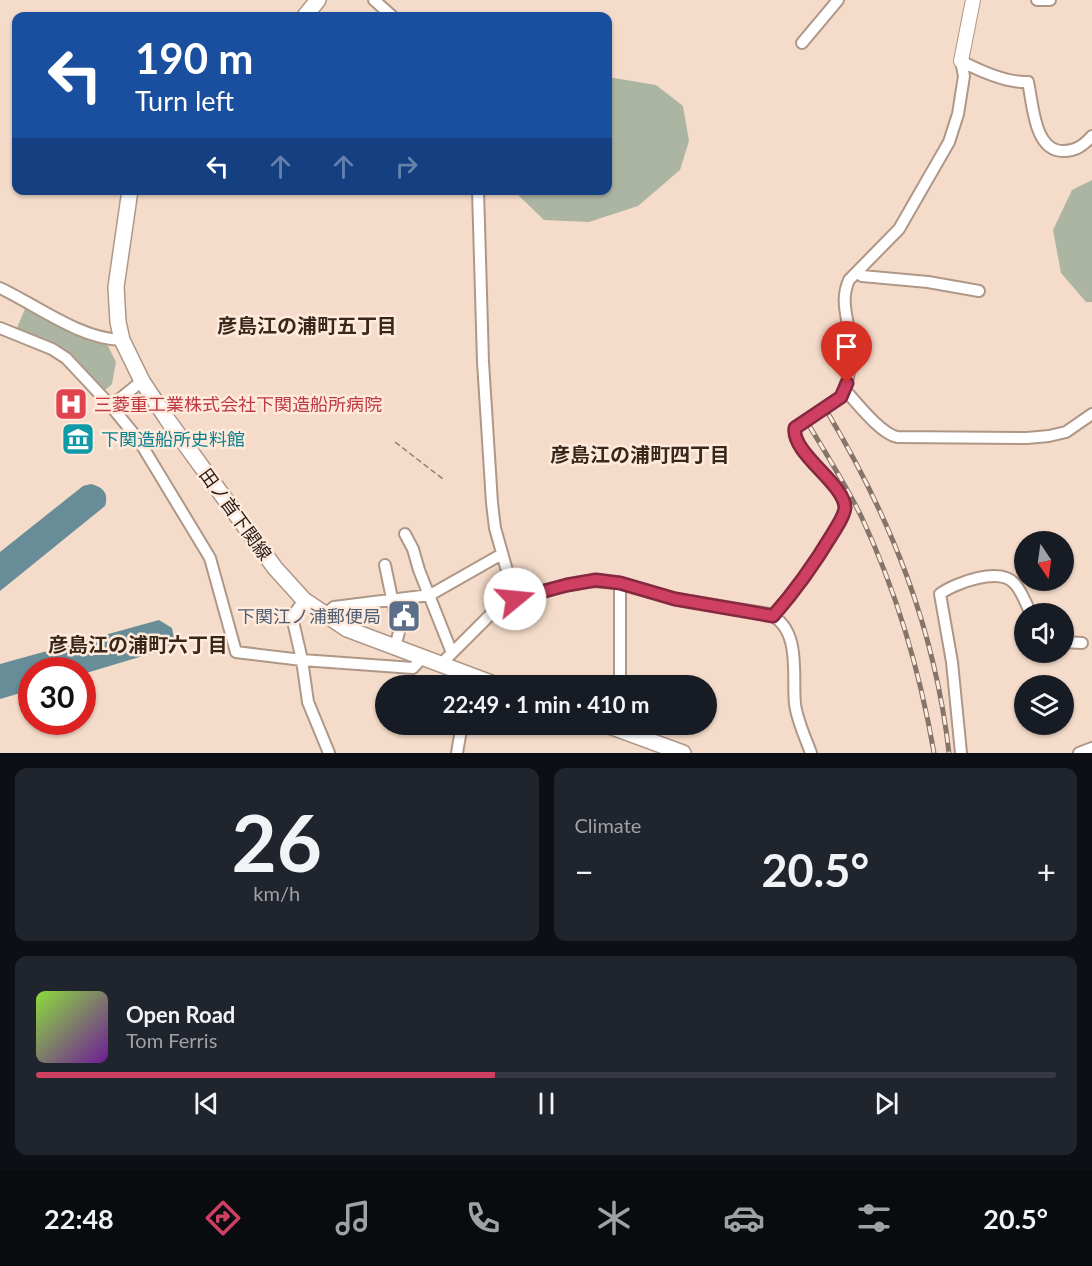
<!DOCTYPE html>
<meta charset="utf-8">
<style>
:root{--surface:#171b24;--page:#20242c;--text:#f1f3f6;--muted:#9ea1a6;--line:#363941;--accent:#ce3f62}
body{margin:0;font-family:Lato,"Noto Sans JP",sans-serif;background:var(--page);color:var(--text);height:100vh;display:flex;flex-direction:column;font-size:22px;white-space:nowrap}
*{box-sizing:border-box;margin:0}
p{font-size:20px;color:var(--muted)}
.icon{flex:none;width:33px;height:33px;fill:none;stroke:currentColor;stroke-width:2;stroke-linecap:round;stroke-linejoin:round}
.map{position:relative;height:753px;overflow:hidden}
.side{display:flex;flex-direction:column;gap:15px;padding:15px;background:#0d0f14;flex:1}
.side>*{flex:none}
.guide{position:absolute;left:12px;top:12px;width:600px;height:183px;border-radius:12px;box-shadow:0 2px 4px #0004;background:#1a4fa0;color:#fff;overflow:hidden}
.needle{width:39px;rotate:167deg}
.tools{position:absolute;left:1014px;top:531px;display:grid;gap:12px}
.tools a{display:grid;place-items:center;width:60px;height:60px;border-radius:50%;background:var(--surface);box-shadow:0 2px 4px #0004;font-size:30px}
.speed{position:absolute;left:18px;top:657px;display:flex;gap:12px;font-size:30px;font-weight:700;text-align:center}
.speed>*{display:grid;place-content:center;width:78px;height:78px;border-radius:50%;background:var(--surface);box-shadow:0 2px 4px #0004;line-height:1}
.speed .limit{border:9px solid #d22;background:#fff;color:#111}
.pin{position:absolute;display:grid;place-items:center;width:51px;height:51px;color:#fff;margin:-62px -26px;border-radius:50% 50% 50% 0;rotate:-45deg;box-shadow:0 0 6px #0007}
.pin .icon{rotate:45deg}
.me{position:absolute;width:66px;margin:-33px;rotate:73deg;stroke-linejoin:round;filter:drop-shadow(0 0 4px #0008)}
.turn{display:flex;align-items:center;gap:21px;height:126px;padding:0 24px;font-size:27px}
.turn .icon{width:78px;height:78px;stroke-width:2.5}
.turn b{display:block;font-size:42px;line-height:51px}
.lanes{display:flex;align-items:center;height:57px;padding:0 24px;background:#0003;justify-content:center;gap:30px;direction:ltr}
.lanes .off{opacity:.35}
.big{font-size:45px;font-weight:700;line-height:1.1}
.side .tile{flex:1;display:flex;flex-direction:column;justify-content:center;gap:9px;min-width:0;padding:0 21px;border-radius:12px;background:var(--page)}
.side .dial{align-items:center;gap:0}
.dial b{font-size:78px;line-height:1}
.song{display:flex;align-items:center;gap:18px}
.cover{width:72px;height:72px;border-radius:9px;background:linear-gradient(135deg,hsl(90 70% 55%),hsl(280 70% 35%))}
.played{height:6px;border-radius:3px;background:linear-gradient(90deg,var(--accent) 45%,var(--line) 45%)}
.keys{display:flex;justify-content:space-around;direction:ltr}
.heat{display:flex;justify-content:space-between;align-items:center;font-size:33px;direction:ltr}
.side .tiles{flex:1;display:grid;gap:15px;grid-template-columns:1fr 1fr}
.tile:last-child{grid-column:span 2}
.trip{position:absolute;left:375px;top:675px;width:342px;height:60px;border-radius:30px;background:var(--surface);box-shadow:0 2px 4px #0004;font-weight:700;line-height:60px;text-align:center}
.tabs{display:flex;height:96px;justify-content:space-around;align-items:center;background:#090b0e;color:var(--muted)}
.tabs .icon{width:42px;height:42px}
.tabs .selected{color:var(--accent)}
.tabs b{font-size:27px;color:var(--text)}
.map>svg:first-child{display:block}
</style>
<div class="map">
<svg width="1092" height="753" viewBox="0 0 1092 753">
<rect width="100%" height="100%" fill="#f5dcca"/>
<path fill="#acb4a2" d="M 608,77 L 656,85 L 683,106 L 689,141 L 680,170 L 638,206 L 589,222 L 544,220 L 514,191 L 608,190 Z
M 1092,180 L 1092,302 L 1086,302 L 1061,273 L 1053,230 L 1072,190 Z
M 25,309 L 108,346 L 116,362 L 112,384 L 104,391 L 61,351 L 16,330 Z"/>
<path fill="#688d98" d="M 91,484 C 103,487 109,493 105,506 L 0,591 L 0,552 L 83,486 Z
M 159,620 L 172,628 L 174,638 L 166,649 L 83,674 L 82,670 L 32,670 L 31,690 L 0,699 L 0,664 Z"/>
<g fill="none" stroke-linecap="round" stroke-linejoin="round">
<g stroke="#af9787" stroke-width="14">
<path id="minor" d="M 374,0 L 392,16
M 1037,0 L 1050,0
M 802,43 L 838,0
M 961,61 C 980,71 1007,83 1028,82 C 1033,104 1034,152 1064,151 C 1076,151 1084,145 1092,136
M 478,190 L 483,362 L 492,503 L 495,528 L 515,599
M 857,272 L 862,276 L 928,282 L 979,291
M 0,288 C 38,306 80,339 122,340
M 0,328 L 52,349 L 66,358 L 111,406 L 138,439 L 210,558 L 236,652 L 302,660 L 413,668 L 423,657
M 845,390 C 857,403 880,433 897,437 L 1027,438 L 1049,436 L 1066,432 L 1092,414
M 111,406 L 142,381
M 405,534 L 413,549 L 419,570 L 452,653
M 385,565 L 399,632 L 395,647
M 620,583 L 620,686
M 304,600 L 292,617 L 302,660 L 308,702 L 329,753
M 324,615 L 334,607 L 430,595 L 502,554
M 773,616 C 796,590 815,563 833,533 C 837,526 844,517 845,508 C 845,483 790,454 795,427 L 841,397 C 851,378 852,353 849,331 C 846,312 841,298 849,280 L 899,229 L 949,142 L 958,114 L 964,76 L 961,61
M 1064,642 L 1082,643
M 441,664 L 490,615 L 503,605 L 541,591 L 589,581 L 620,583 L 675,599 L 769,614 C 802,629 792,676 795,704 C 797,720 805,737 811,753
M 457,753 L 462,724
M 961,753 L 952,662 L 940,594 C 955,583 1000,566 1015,584 C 1022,592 1026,604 1031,614
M 1079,753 L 1092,748"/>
</g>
<g stroke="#af9787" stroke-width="16">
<path id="tertiary" d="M 961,61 L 973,0"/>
</g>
<g stroke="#af9787" stroke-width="18">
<path id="secondary" d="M 305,16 L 318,0
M 130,190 L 116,287 L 118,322 L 122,340 L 142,381 L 167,419 L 275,568 L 304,600 L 347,629 L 499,686
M 604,724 L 683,753"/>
</g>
<path stroke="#918073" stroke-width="1.5" stroke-dasharray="6 3" stroke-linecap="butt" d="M 395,442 L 443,479"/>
<use href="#minor" stroke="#fff" stroke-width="10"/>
<use href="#tertiary" stroke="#fff" stroke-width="14"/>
<use href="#secondary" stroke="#fff" stroke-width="15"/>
<g stroke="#857569" stroke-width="5">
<path id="rail" d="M 829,415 C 892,521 935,630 949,753
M 810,427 C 828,457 847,487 862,518 C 897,593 920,672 934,753"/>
</g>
<use href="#rail" stroke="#ffeadc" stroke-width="3" stroke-dasharray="9" stroke-linecap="butt"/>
</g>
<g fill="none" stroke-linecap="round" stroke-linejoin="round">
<g stroke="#862940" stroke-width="15">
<path id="route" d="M 515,599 L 567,585 L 596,580 L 620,583 L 675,599 L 773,616 C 796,590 815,563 833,533 C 837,526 844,517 845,508 C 845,484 791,453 795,428 L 841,397 L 847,383"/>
</g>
<use href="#route" stroke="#ce3f62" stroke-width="10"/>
</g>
<defs>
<g id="hospital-square" transform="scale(1.725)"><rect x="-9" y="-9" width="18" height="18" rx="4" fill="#e0444e" stroke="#ffeadc"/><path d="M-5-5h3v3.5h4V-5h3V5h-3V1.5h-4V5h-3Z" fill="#fff"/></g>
<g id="museum-square" transform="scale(1.725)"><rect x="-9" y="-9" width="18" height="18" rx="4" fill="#0f9aa8" stroke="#ffeadc"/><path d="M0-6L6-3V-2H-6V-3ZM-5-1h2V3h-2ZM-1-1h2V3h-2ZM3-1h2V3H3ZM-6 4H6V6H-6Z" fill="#fff"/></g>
<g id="civic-square" transform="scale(1.725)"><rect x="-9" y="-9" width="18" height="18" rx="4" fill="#5c6f8a" stroke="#ffeadc"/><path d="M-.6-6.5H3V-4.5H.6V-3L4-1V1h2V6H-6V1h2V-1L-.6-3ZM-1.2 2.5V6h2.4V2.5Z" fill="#fff"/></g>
</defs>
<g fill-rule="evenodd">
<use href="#hospital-square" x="71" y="404"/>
<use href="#museum-square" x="78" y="439"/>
<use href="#civic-square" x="404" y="616"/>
</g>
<g text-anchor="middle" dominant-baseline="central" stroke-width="5" stroke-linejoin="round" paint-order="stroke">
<g font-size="18" fill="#be3a42" stroke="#ffeadc" text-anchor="start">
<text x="94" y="404">三菱重工業株式会社下関造船所病院</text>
</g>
<g font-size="18" fill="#0d838f" stroke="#ffeadc" text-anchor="start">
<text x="101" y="439">下関造船所史料館</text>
</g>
<g font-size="18" fill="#241c15" stroke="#ffeadc">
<text transform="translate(236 514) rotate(54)">田ノ首下関線</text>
</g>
<g font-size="18" fill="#4e5e75" stroke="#ffeadc" text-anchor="end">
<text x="381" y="616">下関江ノ浦郵便局</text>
</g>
<g font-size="20" font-weight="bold" fill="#392719" stroke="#ffeadc">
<text x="307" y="325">彦島江の浦町五丁目</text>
<text x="640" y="454">彦島江の浦町四丁目</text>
<text x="138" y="644">彦島江の浦町六丁目</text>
</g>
</g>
</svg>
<div class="tools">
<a><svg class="needle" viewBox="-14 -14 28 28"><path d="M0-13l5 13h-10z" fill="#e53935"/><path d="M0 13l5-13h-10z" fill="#9ea1a6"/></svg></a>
<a><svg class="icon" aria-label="sound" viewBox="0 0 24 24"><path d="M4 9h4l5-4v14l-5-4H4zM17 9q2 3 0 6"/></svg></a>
<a><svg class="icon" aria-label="layers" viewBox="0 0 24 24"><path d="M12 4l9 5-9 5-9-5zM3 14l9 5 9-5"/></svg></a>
</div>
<div class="speed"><div class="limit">30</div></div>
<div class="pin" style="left:847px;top:383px;background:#d93025"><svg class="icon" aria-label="arrive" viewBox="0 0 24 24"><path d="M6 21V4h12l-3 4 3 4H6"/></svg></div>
<svg class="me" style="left:515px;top:599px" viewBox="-20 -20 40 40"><circle r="19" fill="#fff"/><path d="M0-13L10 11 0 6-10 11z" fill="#ce3f62"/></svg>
<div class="trip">22:49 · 1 min · 410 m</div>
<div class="guide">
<div class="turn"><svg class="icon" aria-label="left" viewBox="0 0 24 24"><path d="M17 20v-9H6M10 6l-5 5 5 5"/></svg><div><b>190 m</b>Turn left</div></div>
<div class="lanes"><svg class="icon" aria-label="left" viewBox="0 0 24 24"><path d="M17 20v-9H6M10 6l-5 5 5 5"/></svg><svg class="icon off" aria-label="ahead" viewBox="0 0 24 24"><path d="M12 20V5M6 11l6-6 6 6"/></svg><svg class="icon off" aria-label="ahead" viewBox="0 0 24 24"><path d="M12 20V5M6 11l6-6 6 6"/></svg><svg class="icon off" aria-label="right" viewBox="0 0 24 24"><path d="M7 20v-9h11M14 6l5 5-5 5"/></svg></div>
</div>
</div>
<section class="side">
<div class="tiles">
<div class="tile dial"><b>26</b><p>km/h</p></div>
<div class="tile"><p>Climate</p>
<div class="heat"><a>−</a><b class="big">20.5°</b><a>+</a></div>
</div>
<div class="tile">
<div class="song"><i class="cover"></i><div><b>Open Road</b><p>Tom Ferris</p></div></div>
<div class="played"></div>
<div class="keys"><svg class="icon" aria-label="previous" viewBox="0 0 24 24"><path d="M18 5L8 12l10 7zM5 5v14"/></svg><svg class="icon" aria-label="pause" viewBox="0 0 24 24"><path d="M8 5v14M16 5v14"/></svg><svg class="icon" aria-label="next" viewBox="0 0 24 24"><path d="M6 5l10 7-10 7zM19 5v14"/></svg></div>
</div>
</div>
</section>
<nav class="tabs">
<b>22:48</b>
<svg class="icon selected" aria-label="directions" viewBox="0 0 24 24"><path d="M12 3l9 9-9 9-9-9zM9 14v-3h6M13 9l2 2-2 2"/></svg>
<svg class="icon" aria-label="music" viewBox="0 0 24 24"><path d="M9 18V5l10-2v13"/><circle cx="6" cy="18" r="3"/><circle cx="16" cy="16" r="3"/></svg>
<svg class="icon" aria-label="phone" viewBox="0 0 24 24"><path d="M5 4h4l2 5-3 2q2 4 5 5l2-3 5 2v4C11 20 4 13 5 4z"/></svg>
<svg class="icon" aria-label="climate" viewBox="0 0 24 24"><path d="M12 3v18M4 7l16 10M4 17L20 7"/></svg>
<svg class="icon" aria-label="car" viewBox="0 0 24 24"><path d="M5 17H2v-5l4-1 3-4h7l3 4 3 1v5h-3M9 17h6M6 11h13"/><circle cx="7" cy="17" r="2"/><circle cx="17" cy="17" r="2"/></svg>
<svg class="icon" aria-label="filters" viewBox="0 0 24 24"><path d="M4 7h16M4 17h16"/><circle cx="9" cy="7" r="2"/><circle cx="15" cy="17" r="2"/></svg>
<b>20.5°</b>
</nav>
